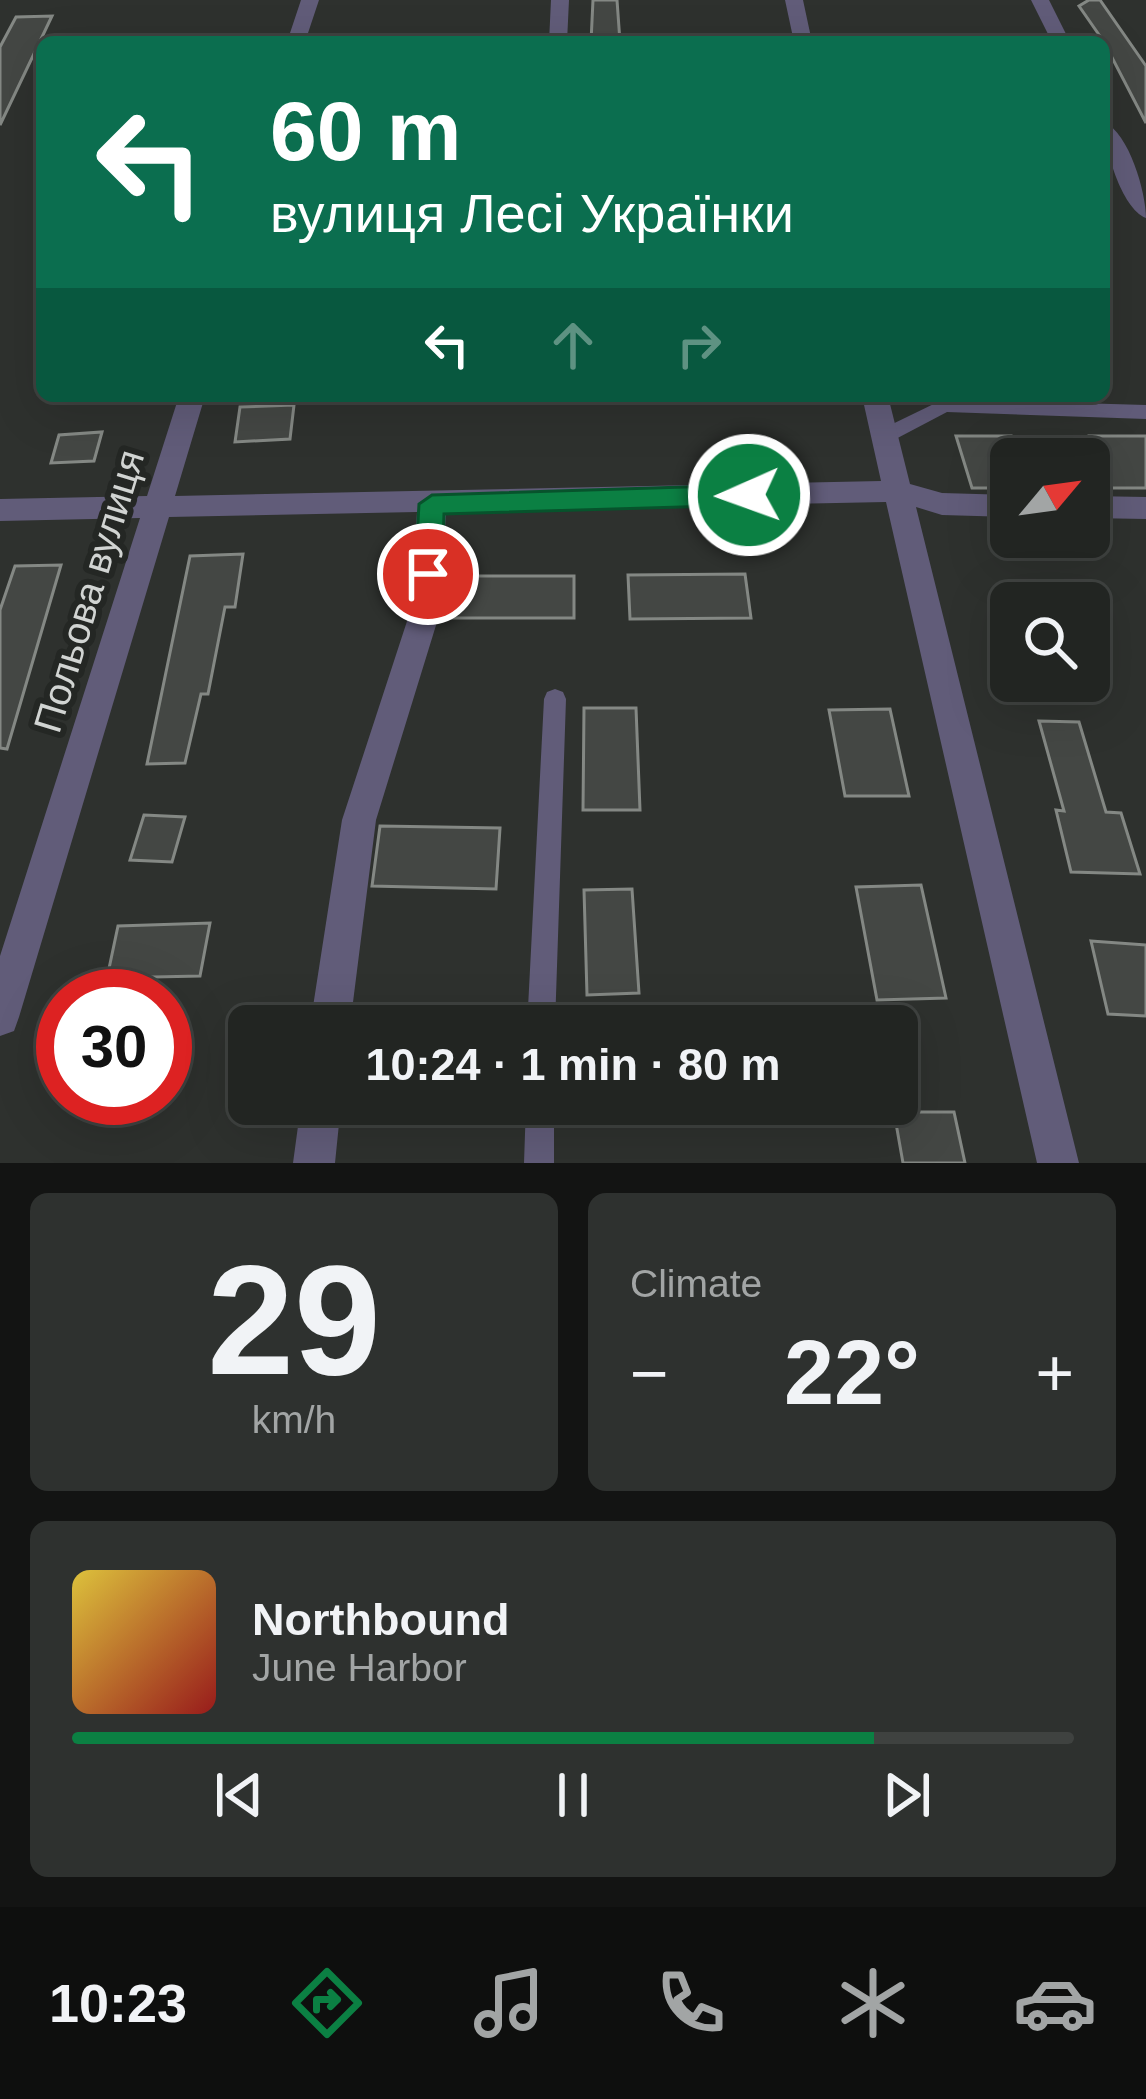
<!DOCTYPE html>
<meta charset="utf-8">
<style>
:root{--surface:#222522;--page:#2e312f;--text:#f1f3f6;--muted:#a2a5a5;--line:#3f4240;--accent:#0b8043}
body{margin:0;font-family:Arial,sans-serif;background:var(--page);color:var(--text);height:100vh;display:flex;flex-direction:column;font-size:45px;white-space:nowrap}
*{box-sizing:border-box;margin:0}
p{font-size:39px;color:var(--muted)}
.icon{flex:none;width:66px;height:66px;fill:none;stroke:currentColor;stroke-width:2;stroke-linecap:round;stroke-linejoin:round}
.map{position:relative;height:1163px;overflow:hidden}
.details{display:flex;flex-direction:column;gap:30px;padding:30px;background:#131413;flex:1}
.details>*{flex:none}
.hud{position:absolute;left:36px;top:36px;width:1074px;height:366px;border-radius:18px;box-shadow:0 12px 48px #0002,0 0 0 3px var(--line);background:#0b6e4f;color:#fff;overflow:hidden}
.needle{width:78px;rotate:61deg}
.controls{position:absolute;left:990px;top:438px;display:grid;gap:24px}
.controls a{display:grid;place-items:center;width:120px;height:120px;border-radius:18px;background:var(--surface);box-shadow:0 12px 48px #0002,0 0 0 3px var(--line);font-size:60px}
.speed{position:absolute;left:36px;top:969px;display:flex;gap:24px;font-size:60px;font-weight:700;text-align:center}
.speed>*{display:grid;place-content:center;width:156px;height:156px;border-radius:50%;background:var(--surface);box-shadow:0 12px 48px #0002,0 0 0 3px var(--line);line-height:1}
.speed .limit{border:18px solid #d22;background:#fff;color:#111}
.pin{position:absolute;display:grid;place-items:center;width:102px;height:102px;color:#fff;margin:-51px;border:6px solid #fff;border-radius:50%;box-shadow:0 3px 12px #0007}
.me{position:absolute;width:132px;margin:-66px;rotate:268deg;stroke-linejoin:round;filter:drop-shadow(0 0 9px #0008)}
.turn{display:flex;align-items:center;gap:42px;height:252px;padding:0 36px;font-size:54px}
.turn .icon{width:156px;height:156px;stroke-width:2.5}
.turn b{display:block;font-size:84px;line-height:102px}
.lanes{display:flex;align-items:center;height:114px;padding:0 36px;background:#0003;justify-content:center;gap:60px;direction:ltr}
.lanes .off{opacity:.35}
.big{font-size:90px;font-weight:700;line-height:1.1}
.details .tile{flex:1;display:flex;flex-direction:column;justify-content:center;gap:18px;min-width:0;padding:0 42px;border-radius:18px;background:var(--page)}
.details .dial{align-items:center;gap:0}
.dial b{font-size:156px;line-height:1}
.song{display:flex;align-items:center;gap:36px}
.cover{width:144px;height:144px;border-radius:18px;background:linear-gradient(135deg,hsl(50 70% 55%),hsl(0 70% 35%))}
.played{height:12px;border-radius:6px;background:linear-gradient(90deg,var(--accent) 80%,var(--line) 80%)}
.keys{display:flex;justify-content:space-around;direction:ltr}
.heat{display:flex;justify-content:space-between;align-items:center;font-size:66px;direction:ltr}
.details .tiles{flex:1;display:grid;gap:30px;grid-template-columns:1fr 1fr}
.tile:last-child{grid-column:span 2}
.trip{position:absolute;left:228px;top:1005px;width:690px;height:120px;border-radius:18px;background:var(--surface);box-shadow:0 12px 48px #0002,0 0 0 3px var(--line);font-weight:700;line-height:120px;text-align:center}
.menu{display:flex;height:192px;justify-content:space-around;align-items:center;background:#0e0f0e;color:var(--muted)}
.menu .icon{width:84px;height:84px}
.menu .active{color:var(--accent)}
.menu b{font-size:54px;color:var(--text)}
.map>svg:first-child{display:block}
</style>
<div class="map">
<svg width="1146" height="1163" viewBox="0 0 1146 1163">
<rect width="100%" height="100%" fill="#2e312e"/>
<path fill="#444744" stroke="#848884" stroke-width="3" d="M 593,0 L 617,0 L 620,42 L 591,42 Z
M 1089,0 L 1100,0 L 1146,66 L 1146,123 L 1104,42 L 1079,6 Z
M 52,16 L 0,125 L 0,47 L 16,17 Z
M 294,405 L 290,439 L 235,442 L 240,407 Z
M 102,432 L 94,461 L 51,463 L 59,435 Z
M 956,436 L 1011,436 L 1011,488 L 972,488 Z
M 1089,436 L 1146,436 L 1146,488 L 1089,488 Z
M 243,554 L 235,607 L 225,607 L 208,694 L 201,694 L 185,763 L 147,764 L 190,556 Z
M 61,565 L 7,749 L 0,748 L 0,610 L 15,566 Z
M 745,574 L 751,618 L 630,619 L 628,575 Z
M 453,576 L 574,576 L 574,618 L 450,618 Z
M 584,708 L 636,708 L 640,810 L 583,810 Z
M 890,709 L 909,796 L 845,796 L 829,710 Z
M 1039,721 L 1079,722 L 1106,812 L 1121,813 L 1140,874 L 1071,872 L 1056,810 L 1064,811 Z
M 144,815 L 185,817 L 172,862 L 130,860 Z
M 380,826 L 500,828 L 496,889 L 372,886 Z
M 921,885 L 946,998 L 877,1000 L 856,887 Z
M 632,889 L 639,993 L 587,995 L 584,890 Z
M 210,923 L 200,976 L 107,978 L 118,926 Z
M 1091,941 L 1146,945 L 1146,1016 L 1108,1014 Z
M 894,1112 L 954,1112 L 965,1163 L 903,1163 Z"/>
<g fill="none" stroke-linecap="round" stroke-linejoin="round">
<path fill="#615c79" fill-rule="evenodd" d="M 944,399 L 1146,405 L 1146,419 L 947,412 L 890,442 L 876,442 L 874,437 L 876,432 Z
M 555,689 L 563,692 L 566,699 L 555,1026 L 428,1026 L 432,1016 L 442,1012 L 528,1008 L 544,699 L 547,692 Z
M 526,1104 L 554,1104 L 554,1163 L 524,1163 Z"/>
<path fill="#615c79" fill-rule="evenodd" d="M 301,0 L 319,0 L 305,42 L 287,42 Z
M 551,0 L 569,0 L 567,42 L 549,42 Z
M 785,0 L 803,0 L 812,42 L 794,42 Z
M 1031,0 L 1049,0 L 1070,42 L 1052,42 Z
M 1104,122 C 1129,133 1146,192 1146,218 C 1121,208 1104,147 1104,122 Z
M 179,396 L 205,396 L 175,496 L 881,481 L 862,396 L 888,396 L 910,484 L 942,493 L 1011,495 L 1011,517 L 942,515 L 916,507 L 1079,1163 L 1037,1163 L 886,502 L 446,511 L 441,609 L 376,820 L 350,1026 L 310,1026 L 342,820 L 411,609 L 417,512 L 169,517 L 19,1017 L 14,1031 L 0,1036 L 0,956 L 140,518 L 0,521 L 0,499 L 147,496 Z
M 1089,496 L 1146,497 L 1146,519 L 1089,518 Z
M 301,1104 L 341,1104 L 335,1163 L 293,1163 Z"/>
</g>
<path fill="#0b8043" stroke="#07532c" stroke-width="3" d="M 749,485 L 762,495 L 749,505 L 444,514 L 442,574 L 428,585 L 415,574 L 419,504 L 432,495 Z"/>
<g text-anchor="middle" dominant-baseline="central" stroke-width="12" stroke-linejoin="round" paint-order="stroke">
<g font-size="39" fill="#d1d4d2" stroke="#242724">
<text transform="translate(89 591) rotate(-73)">Польова вулиця</text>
</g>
</g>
</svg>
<div class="controls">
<a><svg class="needle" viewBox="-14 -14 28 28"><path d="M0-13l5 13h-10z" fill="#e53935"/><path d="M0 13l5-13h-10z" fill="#a2a5a5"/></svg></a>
<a><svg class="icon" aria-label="search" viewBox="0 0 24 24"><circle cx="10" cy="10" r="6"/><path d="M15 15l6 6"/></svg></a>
</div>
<div class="speed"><div class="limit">30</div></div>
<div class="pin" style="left:428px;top:574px;background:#d93025"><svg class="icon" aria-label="arrive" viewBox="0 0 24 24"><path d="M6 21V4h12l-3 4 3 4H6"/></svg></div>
<svg class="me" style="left:749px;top:495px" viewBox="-20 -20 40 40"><circle r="17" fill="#0b8043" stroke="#fff" stroke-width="3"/><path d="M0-11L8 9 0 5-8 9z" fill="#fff"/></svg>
<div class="trip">10:24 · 1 min · 80 m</div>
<div class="hud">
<div class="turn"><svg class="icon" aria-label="left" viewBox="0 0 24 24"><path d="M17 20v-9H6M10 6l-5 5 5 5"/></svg><div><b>60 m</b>вулиця Лесі Українки</div></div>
<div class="lanes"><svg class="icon" aria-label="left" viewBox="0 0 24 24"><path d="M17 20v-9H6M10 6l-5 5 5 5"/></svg><svg class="icon off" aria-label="ahead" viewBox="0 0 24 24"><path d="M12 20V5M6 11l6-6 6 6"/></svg><svg class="icon off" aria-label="right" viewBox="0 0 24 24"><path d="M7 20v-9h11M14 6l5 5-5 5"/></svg></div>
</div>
</div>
<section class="details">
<div class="tiles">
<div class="tile dial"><b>29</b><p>km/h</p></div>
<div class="tile"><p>Climate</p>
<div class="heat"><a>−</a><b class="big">22°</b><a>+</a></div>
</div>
<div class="tile">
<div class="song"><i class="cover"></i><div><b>Northbound</b><p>June Harbor</p></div></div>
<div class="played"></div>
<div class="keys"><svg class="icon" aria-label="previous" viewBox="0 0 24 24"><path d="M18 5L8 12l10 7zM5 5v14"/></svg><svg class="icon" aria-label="pause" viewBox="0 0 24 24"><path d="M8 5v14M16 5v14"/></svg><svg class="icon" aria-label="next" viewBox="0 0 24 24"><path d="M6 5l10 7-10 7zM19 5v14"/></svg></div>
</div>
</div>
</section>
<nav class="menu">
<b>10:23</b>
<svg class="icon active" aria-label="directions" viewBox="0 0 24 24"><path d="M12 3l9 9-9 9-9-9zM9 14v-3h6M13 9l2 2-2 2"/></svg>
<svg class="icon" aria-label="music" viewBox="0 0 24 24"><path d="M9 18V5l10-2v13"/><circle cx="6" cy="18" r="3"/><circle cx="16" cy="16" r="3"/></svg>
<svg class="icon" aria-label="phone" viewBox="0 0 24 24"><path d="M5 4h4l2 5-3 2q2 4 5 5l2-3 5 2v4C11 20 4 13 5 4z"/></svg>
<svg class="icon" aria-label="climate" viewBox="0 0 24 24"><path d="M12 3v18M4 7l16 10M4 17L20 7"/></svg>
<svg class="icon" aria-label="car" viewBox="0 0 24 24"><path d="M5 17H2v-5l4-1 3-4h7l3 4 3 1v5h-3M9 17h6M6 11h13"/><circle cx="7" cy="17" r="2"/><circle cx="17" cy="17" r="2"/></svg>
</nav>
